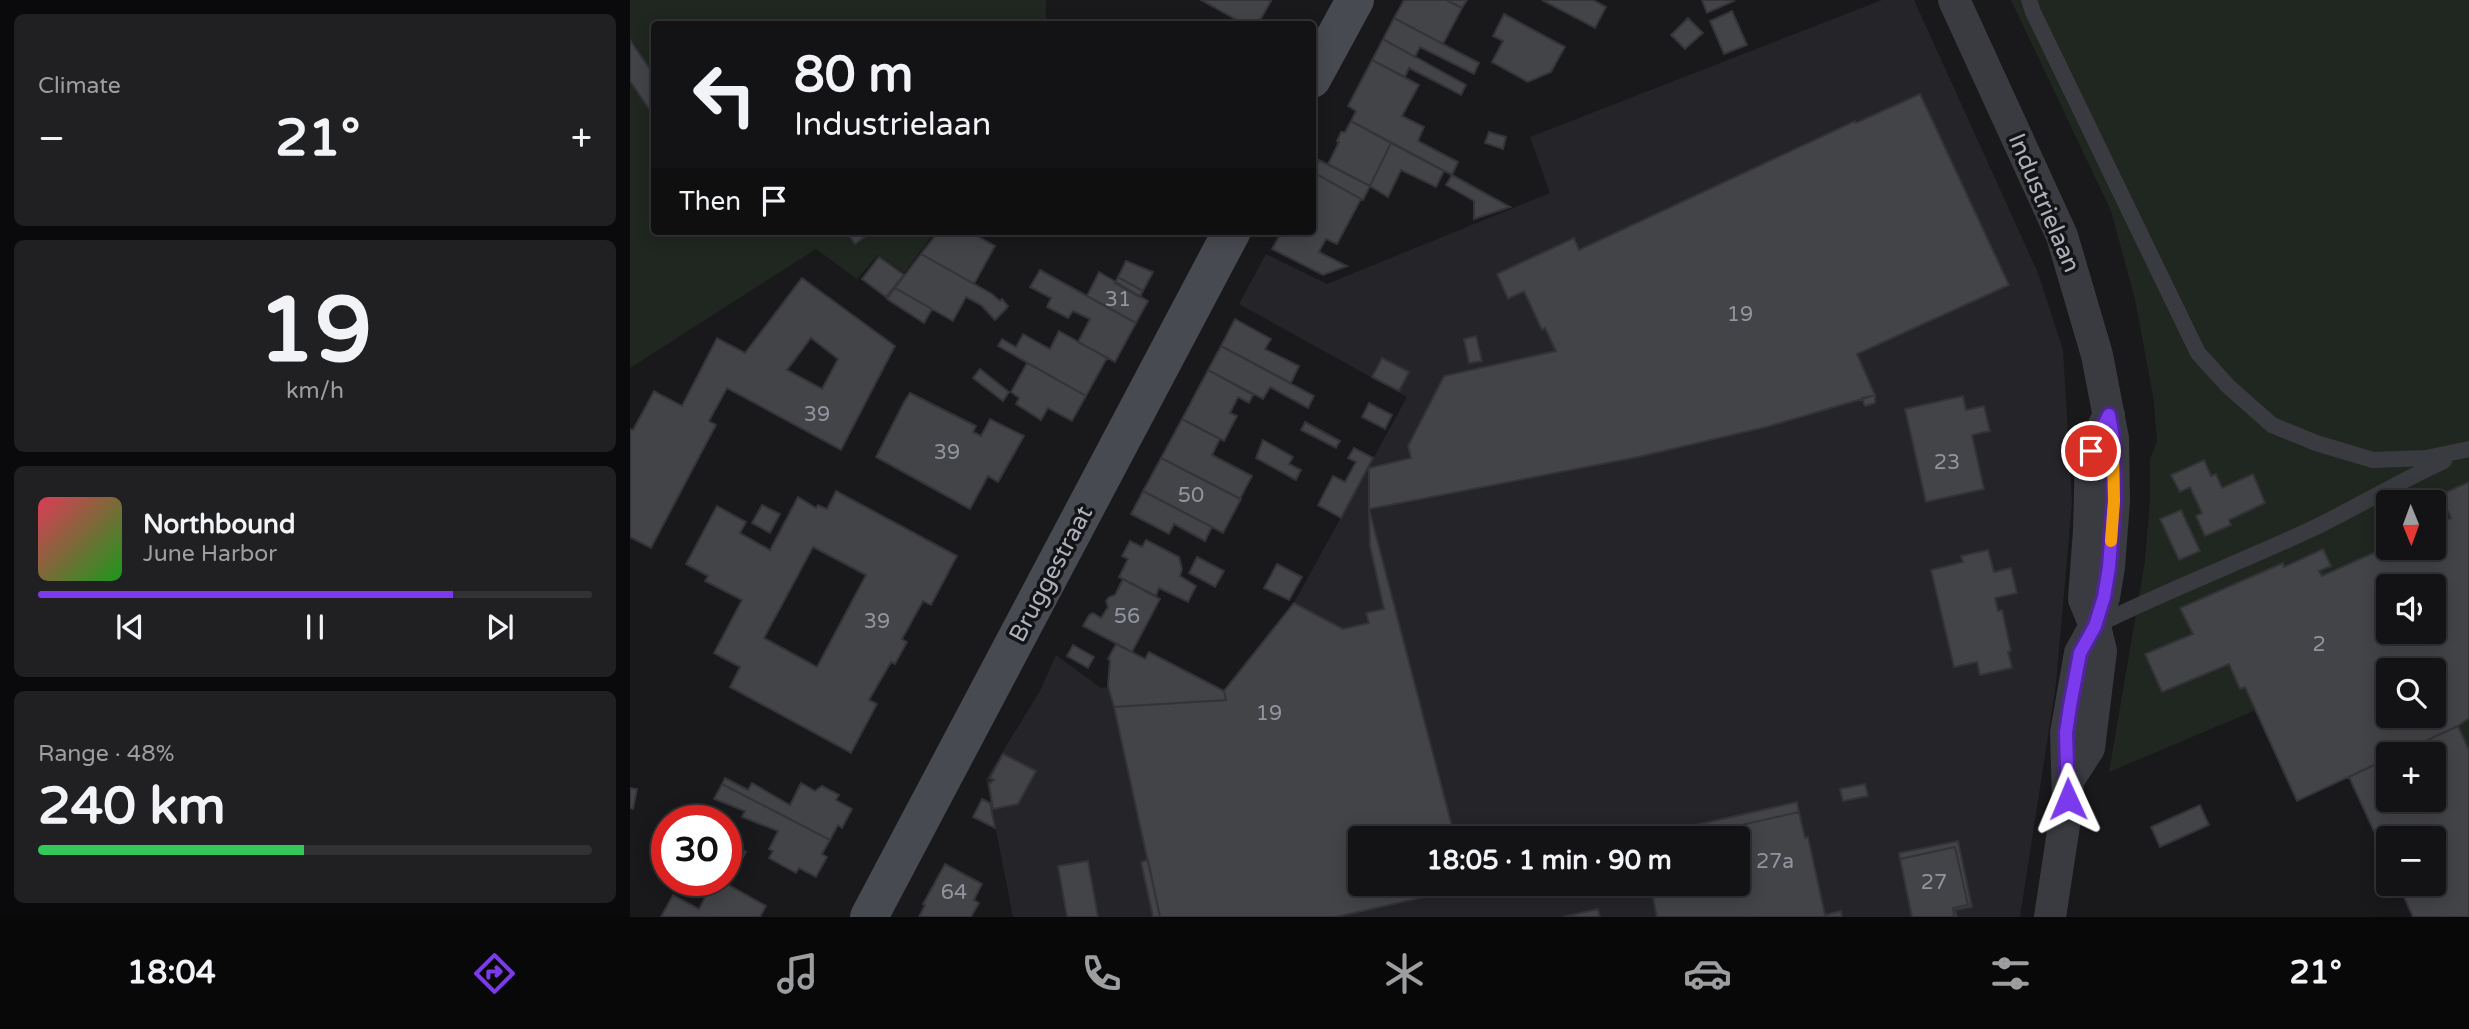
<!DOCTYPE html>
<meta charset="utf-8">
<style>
:root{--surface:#131315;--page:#202022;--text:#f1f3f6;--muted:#9d9ea0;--line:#323234;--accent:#7c3aed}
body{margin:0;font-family:"Varela Round",sans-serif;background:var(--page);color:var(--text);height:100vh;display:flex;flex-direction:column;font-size:26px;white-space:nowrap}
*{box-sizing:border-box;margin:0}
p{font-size:23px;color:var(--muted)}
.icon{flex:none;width:38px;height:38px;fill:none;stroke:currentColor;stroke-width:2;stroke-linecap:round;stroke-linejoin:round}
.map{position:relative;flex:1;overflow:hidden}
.sheet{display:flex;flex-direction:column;gap:14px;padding:14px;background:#0a0a0c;width:630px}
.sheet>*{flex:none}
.hud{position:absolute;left:21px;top:21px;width:665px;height:214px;border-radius:7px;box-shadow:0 4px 18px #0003,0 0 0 2px var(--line);background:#131315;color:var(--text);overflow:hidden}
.needle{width:46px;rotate:179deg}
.fabs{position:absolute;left:1746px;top:490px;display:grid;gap:14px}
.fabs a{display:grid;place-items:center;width:70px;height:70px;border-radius:7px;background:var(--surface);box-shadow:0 4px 18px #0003,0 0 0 2px var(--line);font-size:35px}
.speed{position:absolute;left:21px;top:805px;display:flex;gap:14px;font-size:35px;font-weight:700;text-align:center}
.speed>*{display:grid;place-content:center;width:91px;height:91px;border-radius:50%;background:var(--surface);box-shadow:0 4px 18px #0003,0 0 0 2px var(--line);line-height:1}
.speed .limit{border:10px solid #d22;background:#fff;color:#111}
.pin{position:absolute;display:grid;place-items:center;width:60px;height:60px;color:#fff;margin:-30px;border:4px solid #fff;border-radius:50%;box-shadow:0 2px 7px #0007}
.me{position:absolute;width:77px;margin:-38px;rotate:359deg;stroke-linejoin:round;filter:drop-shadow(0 0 5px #0008)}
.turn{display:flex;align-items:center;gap:24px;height:147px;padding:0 28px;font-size:32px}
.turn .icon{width:91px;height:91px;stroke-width:2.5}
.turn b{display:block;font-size:49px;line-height:60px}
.then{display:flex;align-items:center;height:66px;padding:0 28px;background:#0003;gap:14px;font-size:26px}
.big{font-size:52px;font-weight:700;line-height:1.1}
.sheet .widget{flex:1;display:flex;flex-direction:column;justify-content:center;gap:10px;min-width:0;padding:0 24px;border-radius:10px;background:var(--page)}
.sheet .dial{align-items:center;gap:0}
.dial b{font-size:91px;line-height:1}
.song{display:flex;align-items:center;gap:21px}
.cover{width:84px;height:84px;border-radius:10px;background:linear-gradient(135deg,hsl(350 70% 55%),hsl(120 70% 35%))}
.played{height:7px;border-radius:4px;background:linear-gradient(90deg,var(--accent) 75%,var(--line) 75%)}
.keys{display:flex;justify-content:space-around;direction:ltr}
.heat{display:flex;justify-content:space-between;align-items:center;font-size:38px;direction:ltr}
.charge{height:10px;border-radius:5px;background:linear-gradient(90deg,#34c759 48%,var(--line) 0)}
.trip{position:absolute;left:718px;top:826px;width:402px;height:70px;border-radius:7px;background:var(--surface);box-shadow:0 4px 18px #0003,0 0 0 2px var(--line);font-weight:700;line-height:70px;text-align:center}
.tab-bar{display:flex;height:112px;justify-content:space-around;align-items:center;background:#080808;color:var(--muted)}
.tab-bar .icon{width:49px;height:49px}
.tab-bar .selected{color:var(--accent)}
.tab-bar b{font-size:32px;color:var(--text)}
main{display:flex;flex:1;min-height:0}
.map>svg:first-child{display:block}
</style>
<main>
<section class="sheet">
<div class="widget"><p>Climate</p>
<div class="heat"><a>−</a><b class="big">21°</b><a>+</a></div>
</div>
<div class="widget dial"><b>19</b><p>km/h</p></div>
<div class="widget">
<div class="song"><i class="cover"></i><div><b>Northbound</b><p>June Harbor</p></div></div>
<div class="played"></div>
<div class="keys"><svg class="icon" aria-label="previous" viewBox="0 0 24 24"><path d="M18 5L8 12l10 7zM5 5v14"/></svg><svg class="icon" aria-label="pause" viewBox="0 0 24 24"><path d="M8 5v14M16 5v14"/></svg><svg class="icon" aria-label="next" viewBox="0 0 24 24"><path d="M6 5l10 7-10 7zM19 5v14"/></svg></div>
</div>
<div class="widget"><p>Range · 48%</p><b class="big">240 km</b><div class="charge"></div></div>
</section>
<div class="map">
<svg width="1839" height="917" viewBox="0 0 1839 917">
<rect width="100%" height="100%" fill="#19191c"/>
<path fill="#252529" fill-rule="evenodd" d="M 1252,0 L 1284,0 L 1408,273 L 1433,350 L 1442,502 L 1426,684 L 1390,917 L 383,917 L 356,779 L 410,691 L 426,655 L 471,688 L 517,681 L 524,664 L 594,691 L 664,603 L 777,397 L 609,304 L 636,254 L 697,284 L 920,193 L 900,137 ZM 730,838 L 1108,838 L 1108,884 L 730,884 Z"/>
<path fill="#1f2720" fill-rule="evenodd" d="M 0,0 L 416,0 L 416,24 L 24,24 L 24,231 L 306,231 L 274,273 L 248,255 L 227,279 L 186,249 L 0,368 Z
M 1381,0 L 1839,0 L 1839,917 L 1783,917 L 1768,884 L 1804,884 L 1804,838 L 1759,838 L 1759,864 L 1719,777 L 1667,801 L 1626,710 L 1479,772 L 1515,561 L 1520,501 L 1520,459 L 1527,441 L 1524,402 L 1505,299 L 1481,211 ZM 1759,502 L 1804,502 L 1804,548 L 1759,548 ZM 1759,586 L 1804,586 L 1804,632 L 1759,632 ZM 1759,670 L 1804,670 L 1804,716 L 1759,716 ZM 1759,754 L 1804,754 L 1804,800 L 1759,800 Z"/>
<path fill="#434448" stroke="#333338" stroke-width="2" fill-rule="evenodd" d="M 571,0 L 639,0 L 641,1 L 628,24 L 605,24 L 602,23 L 605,19 Z
M 774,0 L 816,0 L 832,8 L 813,44 L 764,18 Z
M 816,0 L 837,0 L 832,8 Z
M 912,0 L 963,0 L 976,7 L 965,28 Z
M 1072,0 L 1103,0 L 1104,1 L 1077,13 Z
M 1102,11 L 1117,45 L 1094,54 L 1080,21 Z
M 874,14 L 935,47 L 921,72 L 898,82 L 862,62 L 873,41 L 863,36 Z
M 764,18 L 849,63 L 844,74 L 790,47 L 785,57 L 753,39 Z
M 1058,18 L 1073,33 L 1055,49 L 1041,35 Z
M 753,39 L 836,85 L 831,95 L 779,68 L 775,77 L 742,60 Z
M 0,40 L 24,75 L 24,116 L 0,81 Z
M 742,60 L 789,85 L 772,116 L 794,127 L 788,141 L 828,162 L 822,175 L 721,121 L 726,111 L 718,106 Z
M 1290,94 L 1379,285 L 1227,354 L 1245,395 L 1140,426 L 1008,457 L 739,509 L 739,468 L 781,458 L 778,446 L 814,376 L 926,351 L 915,328 L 912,330 L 894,291 L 878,299 L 867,274 L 944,238 L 949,250 L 1225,121 L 1226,123 Z
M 721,121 L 761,143 L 740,186 L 698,164 L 709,142 L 707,141 L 711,132 L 715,132 Z
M 859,132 L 876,137 L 873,149 L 855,143 Z
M 761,143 L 814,171 L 806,187 L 771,170 L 758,197 L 740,186 Z
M 689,160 L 740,186 L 733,200 L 683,172 Z
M 683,172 L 731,199 L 707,244 L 696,239 L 689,252 L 717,266 L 693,275 L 642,249 L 652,231 L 682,231 Z
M 822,175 L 880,207 L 844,219 L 844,201 L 816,185 Z
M 216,231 L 243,231 L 225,244 Z
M 309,231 L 338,231 L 365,246 L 344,284 L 291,254 Z
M 291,254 L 362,294 L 370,301 L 372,299 L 378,306 L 376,309 L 365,320 L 351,305 L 336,297 L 323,321 L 265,288 Z
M 249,257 L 274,275 L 256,297 L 232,279 Z
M 496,261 L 523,272 L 513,291 L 488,277 Z
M 410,270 L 506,323 L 485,362 L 448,342 L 460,319 L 443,311 L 438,318 L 417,307 L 421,298 L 400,287 Z
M 469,272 L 518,301 L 506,323 L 457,296 Z
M 488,277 L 513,291 L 510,297 L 485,283 Z
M 172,278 L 265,346 L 211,450 L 97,388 L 79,421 L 86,425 L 21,548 L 0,537 L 0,429 L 3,430 L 24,391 L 52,406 L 87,338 L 115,353 ZM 181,338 L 208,359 L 192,389 L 157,370 Z
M 265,288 L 302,309 L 294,323 L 257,299 Z
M 605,319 L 641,339 L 635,349 L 669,366 L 661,383 L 591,346 Z
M 429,331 L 477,358 L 456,396 L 368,346 L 372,339 L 386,347 L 393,334 L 420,349 Z
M 846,336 L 852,361 L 839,363 L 834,339 Z
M 591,346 L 684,396 L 678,408 L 640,387 L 633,399 L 578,370 Z
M 752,358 L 779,372 L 769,391 L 742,377 Z
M 397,363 L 456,396 L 442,421 L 418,408 L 411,420 L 386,404 L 389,398 L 381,392 Z
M 350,369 L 379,392 L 373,401 L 343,378 Z
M 578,370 L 623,395 L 619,403 L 608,397 L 600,413 L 607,416 L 594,441 L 552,419 Z
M 280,393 L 346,426 L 343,432 L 351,436 L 360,419 L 394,436 L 368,482 L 358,476 L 340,509 L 246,457 L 274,402 Z
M 1245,395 L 1245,403 L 1235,406 L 1232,398 Z
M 1333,396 L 1336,410 L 1354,406 L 1360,431 L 1342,435 L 1354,489 L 1296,502 L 1275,409 Z
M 739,403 L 762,415 L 755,429 L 732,417 Z
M 552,419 L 590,439 L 582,455 L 622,476 L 610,499 L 531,458 Z
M 675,422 L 710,441 L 706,448 L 671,430 Z
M 633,440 L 663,457 L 659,464 L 671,470 L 666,480 L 626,458 Z
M 724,448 L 743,458 L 711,518 L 688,505 L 703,476 L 715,482 L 726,462 L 718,458 Z
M 531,458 L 611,499 L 593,533 L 513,491 Z
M 1574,460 L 1581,476 L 1586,474 L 1592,488 L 1623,474 L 1635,503 L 1599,520 L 1601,525 L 1575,536 L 1566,516 L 1572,513 L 1560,487 L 1550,492 L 1541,475 Z
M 1839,482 L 1839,718 L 1828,726 L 1767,754 L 1759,754 L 1759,758 L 1667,801 L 1615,687 L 1610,689 L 1599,664 L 1532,692 L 1515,654 L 1563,634 L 1550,608 L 1653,563 L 1654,567 L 1693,549 L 1701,566 L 1689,571 L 1692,576 L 1759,546 L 1759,548 L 1804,548 L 1804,525 L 1821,518 L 1810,495 ZM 1759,586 L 1804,586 L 1804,632 L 1759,632 ZM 1759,670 L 1804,670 L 1804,716 L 1759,716 Z
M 206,491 L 327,556 L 301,605 L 293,601 L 272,639 L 277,642 L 265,664 L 261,662 L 239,700 L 247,704 L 221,753 L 100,687 L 110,667 L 84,653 L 112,600 L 75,581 L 78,576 L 56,564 L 87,506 L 116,522 L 110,533 L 140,550 L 168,497 L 186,508 L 188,505 L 197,509 ZM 183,547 L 236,575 L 187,667 L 134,638 Z
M 513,491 L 582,527 L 575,541 L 544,524 L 539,534 L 501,514 Z
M 132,505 L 150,514 L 140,533 L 122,523 Z
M 739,509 L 825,838 L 730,838 L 730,884 L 825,884 L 826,890 L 706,917 L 530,917 L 484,707 L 596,700 L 594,691 L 664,603 L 713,629 L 739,623 L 736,613 L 754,609 L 740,546 Z
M 1551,510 L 1570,551 L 1549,560 L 1530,519 Z
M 516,540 L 549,557 L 552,569 L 550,576 L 566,586 L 558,602 L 529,588 L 526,596 L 489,577 L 498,559 L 492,556 L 500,541 L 512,547 Z
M 1358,550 L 1364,572 L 1381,568 L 1387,593 L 1365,598 L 1368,611 L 1372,610 L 1381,651 L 1378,652 L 1382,668 L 1350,675 L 1347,662 L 1324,667 L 1301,570 L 1333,562 L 1331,556 Z
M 567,557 L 594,571 L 585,587 L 559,573 Z
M 647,564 L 672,577 L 659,600 L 634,588 Z
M 493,579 L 530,599 L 502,652 L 453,626 L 459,615 L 463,613 L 471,618 L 478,607 L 476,601 L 479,597 L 485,595 Z
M 486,644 L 515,659 L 519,652 L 594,691 L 596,700 L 484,707 L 478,686 L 480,660 L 478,659 Z
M 443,645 L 464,657 L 458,668 L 437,656 Z
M 1828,726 L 1839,750 L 1839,917 L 1783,917 L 1768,884 L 1804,884 L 1804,838 L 1759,838 L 1759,864 L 1719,777 L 1759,758 L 1759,800 L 1804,800 L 1804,754 L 1767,754 Z
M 373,754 L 406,771 L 388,804 L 363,809 L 359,784 L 364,780 L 360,778 Z
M 95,778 L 118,790 L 122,783 L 160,805 L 171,783 L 185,791 L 192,786 L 209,795 L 206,800 L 222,809 L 212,828 L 208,825 L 200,840 L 92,784 Z
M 92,784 L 200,840 L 192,854 L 197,857 L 186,877 L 169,868 L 166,873 L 139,858 L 143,851 L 139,849 L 148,831 L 112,817 L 115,811 L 84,799 Z
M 1235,784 L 1238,796 L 1213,801 L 1210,789 Z
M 0,788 L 7,789 L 3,809 L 0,808 Z
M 352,799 L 360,803 L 365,828 L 343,817 Z
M 1167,802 L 1169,812 L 1054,838 L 1036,838 L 1035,832 Z
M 1570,805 L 1579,825 L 1530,847 L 1521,827 Z
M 1169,812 L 1175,838 L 1178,837 L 1195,915 L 1211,911 L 1212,917 L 1027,917 L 1020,884 L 1108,884 L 1108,838 L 1054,838 Z
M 96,841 L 116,852 L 106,869 L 96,863 Z
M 1328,841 L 1342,907 L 1325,910 L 1327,917 L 1324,917 L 1323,908 L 1338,905 L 1325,847 L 1270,859 L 1269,853 Z
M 1325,847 L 1338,905 L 1323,908 L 1324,917 L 1282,917 L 1270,859 Z
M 518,860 L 530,917 L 523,917 L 511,862 Z
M 458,861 L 468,917 L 437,917 L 428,866 Z
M 315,864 L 352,884 L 344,900 L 349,903 L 341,917 L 289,917 L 295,905 L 293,904 Z
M 84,880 L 94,885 L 95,883 L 136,906 L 130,917 L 31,917 L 43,895 L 69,909 Z
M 968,909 L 970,917 L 933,917 Z"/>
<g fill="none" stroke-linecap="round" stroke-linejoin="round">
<path stroke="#3a3b41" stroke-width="16" d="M 1399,0 L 1403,12 L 1568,353 L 1598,386 L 1642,425 L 1686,443 L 1743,460 L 1796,458 L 1839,449
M 1467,625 C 1539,589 1614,561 1686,527 C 1729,506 1770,481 1814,461"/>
<path stroke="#3a3b41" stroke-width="32" d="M 1324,0 L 1432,236 L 1467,355 L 1483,438 L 1484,501 L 1479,567 L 1474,597 L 1465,626 L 1450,653 L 1436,733 L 1438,799 L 1420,917
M 1439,779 L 1459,748 L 1471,651 L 1465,626 L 1454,599 L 1459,531 L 1461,451 L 1479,415"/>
<path stroke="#484a51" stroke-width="38" d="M 682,79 L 725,0
M 239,917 L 602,231"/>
</g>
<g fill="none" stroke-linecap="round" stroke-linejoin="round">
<g stroke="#51269a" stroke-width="18">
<path id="route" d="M 1438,799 L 1436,733 L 1440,706 L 1450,653 L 1465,626 L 1474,597 L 1479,567 L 1484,501 L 1483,438 L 1479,415 L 1461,451"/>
</g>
<use href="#route" stroke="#7c3aed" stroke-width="12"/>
<path stroke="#f59e0b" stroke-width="12" d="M 1481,541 L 1484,501 L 1483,454"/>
</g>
<g text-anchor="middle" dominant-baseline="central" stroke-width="7" stroke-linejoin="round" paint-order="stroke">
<g font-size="21" fill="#92959e">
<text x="488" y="299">31</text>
<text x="1110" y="314">19</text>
<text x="187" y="414">39</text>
<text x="317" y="452">39</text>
<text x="1317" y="462">23</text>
<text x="561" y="495">50</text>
<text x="497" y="616">56</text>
<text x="247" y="621">39</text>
<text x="1689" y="644">2</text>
<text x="639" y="713">19</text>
<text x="1145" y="861">27a</text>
<text x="1304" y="882">27</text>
<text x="324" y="892">64</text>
</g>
<g font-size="24" fill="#acb0bb" stroke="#141417">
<text transform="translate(1414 203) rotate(67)">Industrielaan</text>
<text transform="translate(421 574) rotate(-62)">Bruggestraat</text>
</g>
</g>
</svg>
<div class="fabs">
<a><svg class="needle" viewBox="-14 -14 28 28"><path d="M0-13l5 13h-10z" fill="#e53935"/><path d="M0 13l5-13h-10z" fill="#9d9ea0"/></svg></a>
<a><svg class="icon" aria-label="sound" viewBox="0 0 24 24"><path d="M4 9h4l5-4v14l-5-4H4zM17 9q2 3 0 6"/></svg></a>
<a><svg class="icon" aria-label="search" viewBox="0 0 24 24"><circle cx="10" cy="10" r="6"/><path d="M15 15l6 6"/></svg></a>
<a>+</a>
<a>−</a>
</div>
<div class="speed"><div class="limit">30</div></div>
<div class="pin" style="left:1461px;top:451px;background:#d93025"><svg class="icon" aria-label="arrive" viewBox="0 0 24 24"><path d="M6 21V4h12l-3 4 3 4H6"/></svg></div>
<svg class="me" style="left:1438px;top:799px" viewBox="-20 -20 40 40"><path d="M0-17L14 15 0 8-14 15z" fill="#7c3aed" stroke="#fff" stroke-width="4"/></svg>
<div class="trip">18:05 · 1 min · 90 m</div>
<div class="hud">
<div class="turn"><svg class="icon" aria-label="left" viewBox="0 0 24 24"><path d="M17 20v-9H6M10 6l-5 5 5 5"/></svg><div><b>80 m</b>Industrielaan</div></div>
<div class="then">Then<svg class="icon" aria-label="arrive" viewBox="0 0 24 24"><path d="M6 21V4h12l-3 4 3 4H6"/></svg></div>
</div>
</div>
</main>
<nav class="tab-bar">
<b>18:04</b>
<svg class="icon selected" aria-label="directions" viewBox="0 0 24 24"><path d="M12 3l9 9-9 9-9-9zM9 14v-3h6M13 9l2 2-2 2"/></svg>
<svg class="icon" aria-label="music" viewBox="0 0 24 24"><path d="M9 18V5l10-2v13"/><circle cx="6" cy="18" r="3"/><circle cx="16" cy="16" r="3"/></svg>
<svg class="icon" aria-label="phone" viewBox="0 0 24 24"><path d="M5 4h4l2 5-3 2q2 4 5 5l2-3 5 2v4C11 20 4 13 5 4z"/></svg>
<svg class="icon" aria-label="climate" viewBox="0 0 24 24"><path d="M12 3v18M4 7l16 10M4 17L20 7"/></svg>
<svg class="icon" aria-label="car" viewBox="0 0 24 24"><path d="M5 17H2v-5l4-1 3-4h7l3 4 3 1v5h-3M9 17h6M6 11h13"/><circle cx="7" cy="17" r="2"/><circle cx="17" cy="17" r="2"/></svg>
<svg class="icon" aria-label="filters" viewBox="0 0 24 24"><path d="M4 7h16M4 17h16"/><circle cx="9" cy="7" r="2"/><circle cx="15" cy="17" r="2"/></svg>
<b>21°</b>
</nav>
